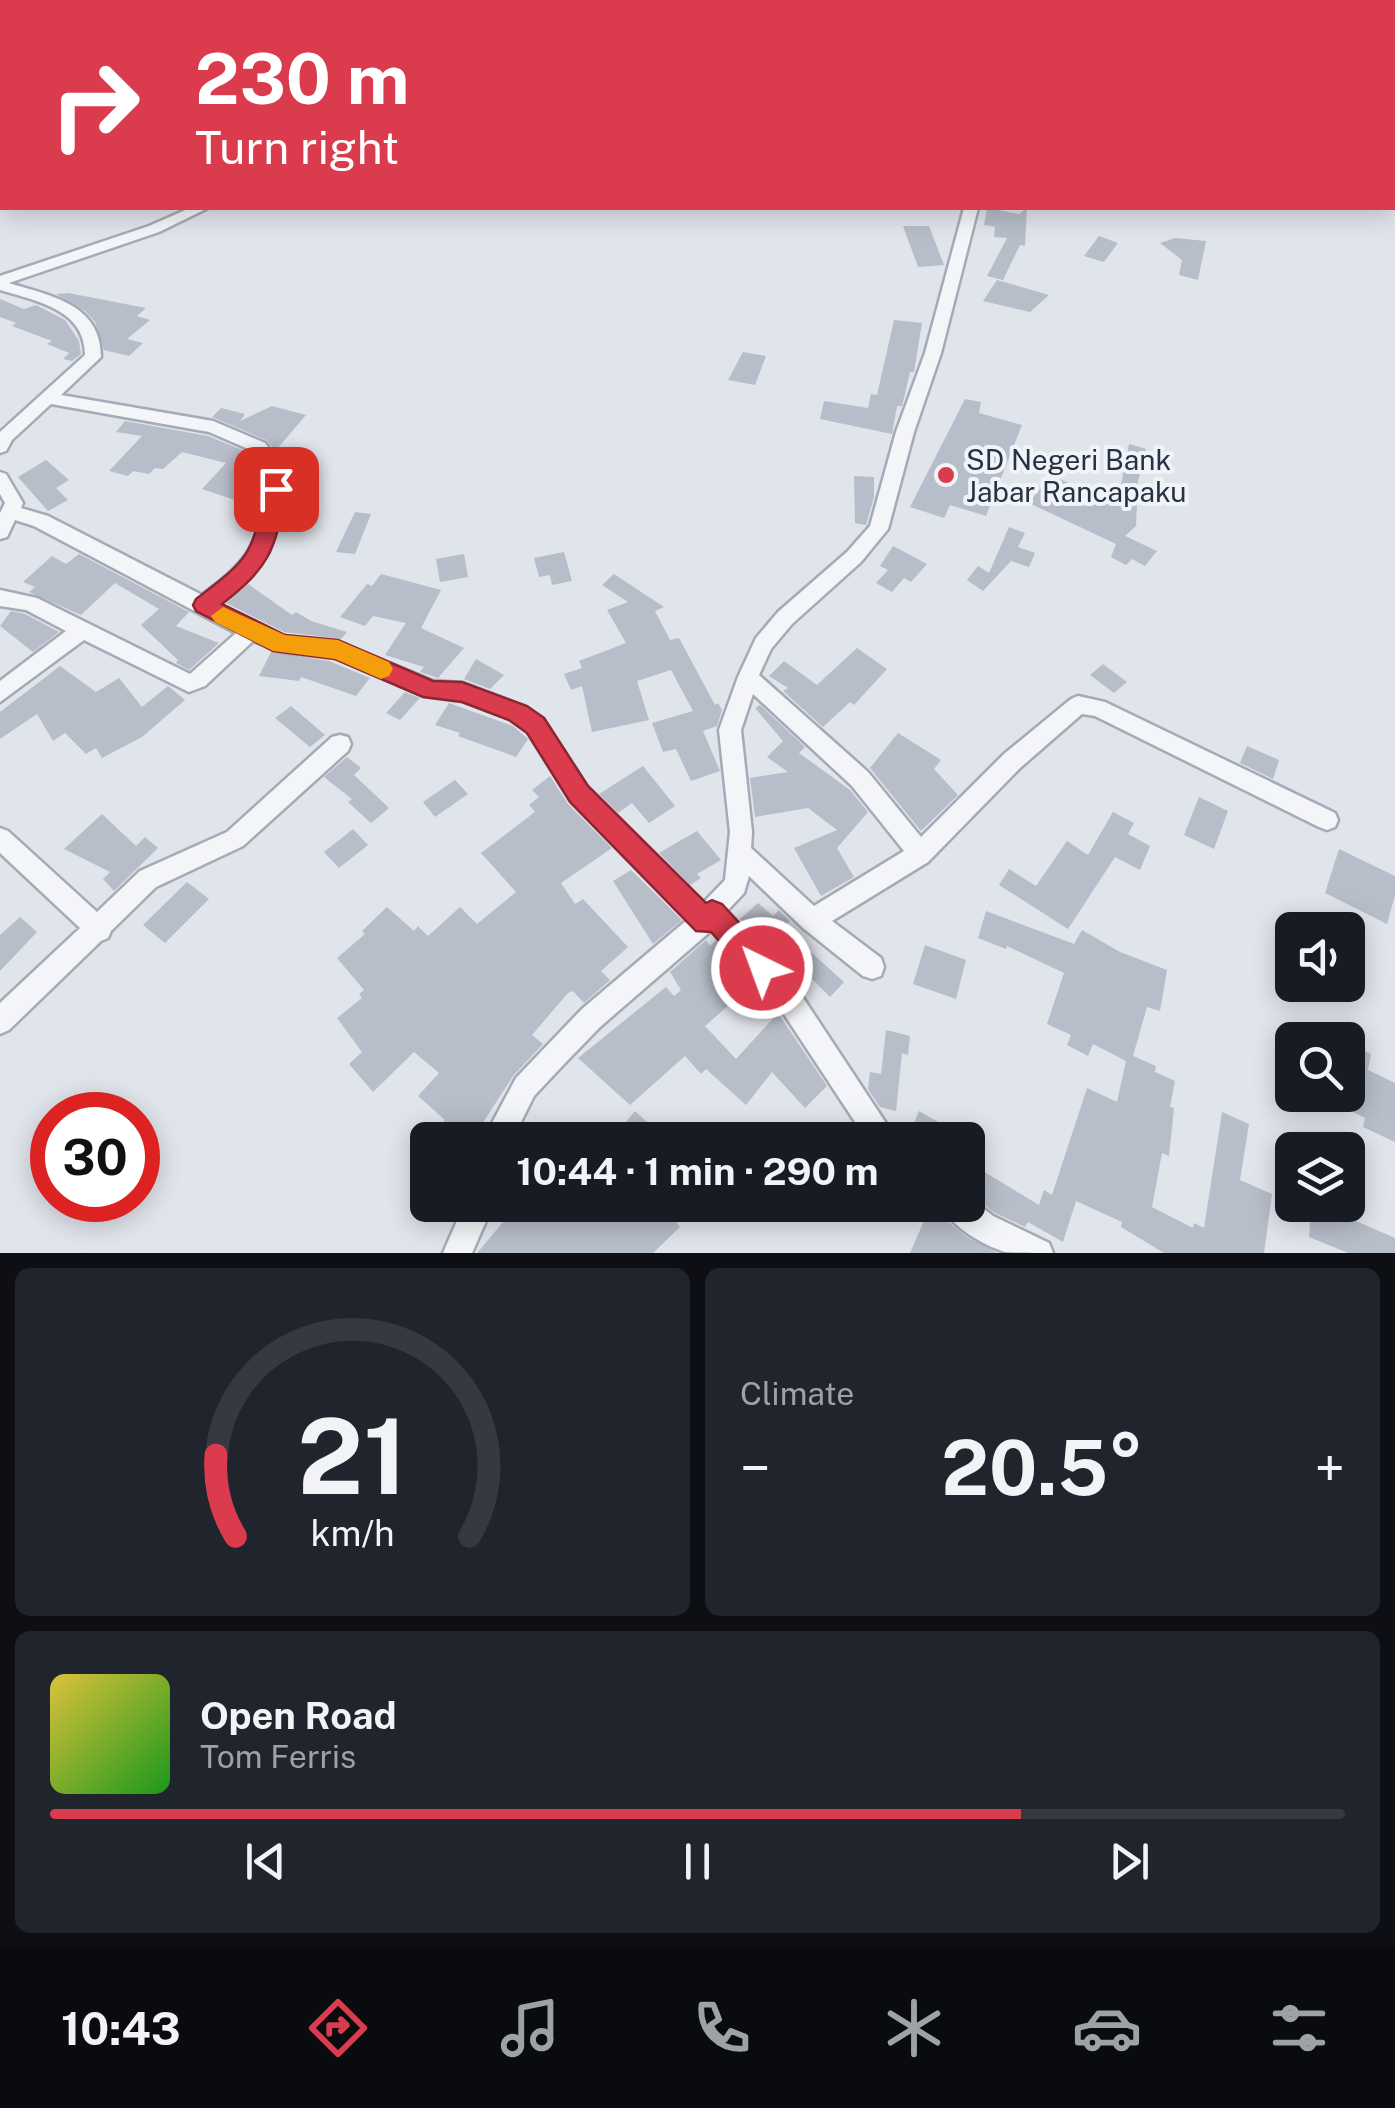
<!DOCTYPE html>
<meta charset="utf-8">
<style>
:root{--surface:#171b24;--page:#20242c;--text:#f1f3f6;--muted:#9ea1a6;--line:#363941;--accent:#da3b4d}
body{margin:0;font-family:"Public Sans",sans-serif;background:var(--page);color:var(--text);height:100vh;display:flex;flex-direction:column;font-size:38px;white-space:nowrap}
*{box-sizing:border-box;margin:0}
p{font-size:32px;color:var(--muted)}
.icon{flex:none;width:55px;height:55px;fill:none;stroke:currentColor;stroke-width:2;stroke-linecap:round;stroke-linejoin:round}
.map{position:relative;height:1253px;overflow:hidden}
.panel{display:flex;flex-direction:column;gap:15px;padding:15px;background:#0d0f14;flex:1}
.panel>*{flex:none}
.hud{position:absolute;left:0px;top:0px;width:1395px;height:210px;box-shadow:0 5px 25px #0003;background:#da3b4d;color:#fff;overflow:hidden}
.tools{position:absolute;left:1275px;top:912px;display:grid;gap:20px}
.tools a{display:grid;place-items:center;width:90px;height:90px;border-radius:15px;background:var(--surface);box-shadow:0 5px 25px #0003;font-size:50px}
.speed{position:absolute;left:30px;top:1092px;display:flex;gap:20px;font-size:50px;font-weight:700;text-align:center}
.speed>*{display:grid;place-content:center;width:130px;height:130px;border-radius:50%;background:var(--surface);box-shadow:0 5px 25px #0003;line-height:1}
.speed .limit{border:15px solid #d22;background:#fff;color:#111}
.pin{position:absolute;display:grid;place-items:center;width:85px;height:85px;color:#fff;margin:-42px;border-radius:20px;box-shadow:0 5px 15px #0006}
.me{position:absolute;width:110px;margin:-55px;rotate:318deg;stroke-linejoin:round;filter:drop-shadow(0 0 8px #0008)}
.turn{display:flex;align-items:center;gap:35px;height:210px;padding:0 30px;font-size:45px}
.turn .icon{width:130px;height:130px;stroke-width:2.5}
.turn b{display:block;font-size:70px;line-height:85px}
.big{font-size:75px;font-weight:700;line-height:1.1}
.panel .card{flex:1;display:flex;flex-direction:column;justify-content:center;gap:15px;min-width:0;padding:0 35px;border-radius:15px;background:var(--page)}
.panel .dial{align-items:center;gap:0}
.dial svg{height:260px;overflow:visible;fill:none;stroke:var(--line);stroke-width:7;stroke-linecap:round;text-anchor:middle}
.dial text{fill:var(--text);stroke:none}
.song{display:flex;align-items:center;gap:30px}
.cover{width:120px;height:120px;border-radius:15px;background:linear-gradient(135deg,hsl(50 70% 55%),hsl(120 70% 35%))}
.played{height:10px;border-radius:5px;background:linear-gradient(90deg,var(--accent) 75%,var(--line) 75%)}
.keys{display:flex;justify-content:space-around;direction:ltr}
.heat{display:flex;justify-content:space-between;align-items:center;font-size:55px;direction:ltr}
.panel .tiles{flex:1;display:grid;gap:15px;grid-template-columns:1fr 1fr}
.card:last-child{grid-column:span 2}
.trip{position:absolute;left:410px;top:1122px;width:575px;height:100px;border-radius:15px;background:var(--surface);box-shadow:0 5px 25px #0003;font-weight:700;line-height:100px;text-align:center}
.menu{display:flex;height:160px;justify-content:space-around;align-items:center;background:#090b0e;color:var(--muted)}
.menu .icon{width:70px;height:70px}
.menu .on{color:var(--accent)}
.menu b{font-size:45px;color:var(--text)}
.map>svg:first-child{display:block}
</style>
<div class="map">
<svg width="1395" height="1253" viewBox="0 0 1395 1253">
<rect width="100%" height="100%" fill="#e0e4eb"/>
<path fill="#b7bdc9" d="M 987,208 L 1019,214 L 1027,208 L 1025,246 L 1020,245 L 1003,280 L 987,276 L 1007,238 L 994,237 L 995,227 L 984,225 Z
M 903,226 L 929,226 L 944,265 L 918,267 Z
M 1099,236 L 1118,243 L 1104,262 L 1084,256 Z
M 1175,238 L 1206,241 L 1198,280 L 1179,275 L 1182,260 L 1160,243 Z
M 997,280 L 1049,295 L 1030,312 L 983,301 Z
M 68,293 L 146,308 L 137,316 L 150,320 L 127,339 L 143,343 L 129,356 L 104,350 L 95,322 L 85,311 L 56,294 Z
M 0,299 L 24,309 L 36,305 L 65,320 L 79,341 L 81,354 L 72,361 L 63,359 L 69,353 L 47,344 L 52,341 L 12,326 L 16,323 L 0,317 Z
M 894,320 L 922,323 L 914,372 L 910,372 L 902,406 L 897,406 L 892,434 L 820,419 L 824,401 L 868,408 L 871,394 L 877,395 Z
M 743,352 L 766,356 L 755,385 L 728,380 Z
M 965,399 L 981,402 L 979,413 L 1022,425 L 986,516 L 950,505 L 944,518 L 910,507 Z
M 272,406 L 306,415 L 277,449 L 308,457 L 292,477 L 276,473 L 265,486 L 254,482 L 238,501 L 202,489 L 226,463 L 182,452 L 163,469 L 155,468 L 149,474 L 133,471 L 128,476 L 109,471 L 142,436 L 116,432 L 125,421 L 208,436 L 252,454 L 265,455 L 272,447 L 266,440 L 212,417 L 221,408 L 245,414 L 240,421 Z
M 1129,444 L 1146,449 L 1138,481 L 1136,526 L 1125,536 L 1157,551 L 1145,566 L 1132,559 L 1126,565 L 1111,557 L 1116,544 L 1029,503 L 1051,475 L 1117,505 Z
M 46,460 L 69,480 L 56,488 L 68,500 L 48,511 L 18,477 Z
M 854,476 L 874,477 L 874,497 L 866,525 L 855,523 Z
M 355,512 L 371,514 L 355,554 L 336,552 Z
M 1009,527 L 1025,533 L 1018,547 L 1035,553 L 1029,567 L 1011,561 L 983,591 L 967,580 L 978,566 L 989,573 Z
M 893,546 L 927,564 L 911,582 L 904,578 L 892,592 L 876,583 L 888,570 L 880,566 Z
M 564,552 L 572,581 L 552,585 L 550,575 L 539,577 L 534,558 Z
M 79,554 L 189,612 L 176,626 L 219,643 L 189,670 L 176,663 L 178,660 L 141,625 L 159,609 L 115,583 L 81,615 L 29,592 L 35,587 L 23,582 L 52,556 L 66,564 Z
M 464,554 L 468,577 L 440,582 L 436,559 Z
M 381,574 L 441,590 L 421,628 L 464,648 L 438,678 L 420,672 L 424,667 L 385,655 L 406,623 L 373,616 L 365,626 L 340,617 L 367,584 L 372,586 Z
M 614,574 L 664,607 L 655,611 L 670,640 L 679,638 L 715,705 L 718,703 L 722,710 L 717,726 L 703,731 L 720,771 L 691,781 L 676,749 L 663,752 L 652,723 L 693,711 L 671,670 L 637,681 L 649,720 L 592,732 L 582,686 L 571,690 L 564,674 L 582,668 L 579,661 L 626,643 L 607,610 L 628,602 L 602,585 Z
M 248,584 L 292,615 L 296,612 L 311,621 L 347,632 L 341,639 L 284,632 L 226,603 Z
M 11,611 L 25,614 L 59,632 L 33,652 L 0,626 Z
M 857,648 L 887,669 L 854,705 L 850,702 L 823,727 L 783,691 L 788,688 L 769,676 L 784,661 L 817,685 Z
M 271,652 L 329,661 L 370,678 L 356,696 L 301,677 L 299,681 L 259,676 Z
M 476,659 L 504,675 L 490,689 L 464,679 Z
M 1103,664 L 1127,682 L 1114,693 L 1090,675 Z
M 60,666 L 96,692 L 119,678 L 142,707 L 168,686 L 185,700 L 142,737 L 102,758 L 96,748 L 86,754 L 65,733 L 53,741 L 37,714 L 0,739 L 0,712 Z
M 405,692 L 420,698 L 400,720 L 386,713 Z
M 449,703 L 513,726 L 528,739 L 516,757 L 458,736 L 460,733 L 435,725 Z
M 760,705 L 805,747 L 799,753 L 850,790 L 868,812 L 837,848 L 854,877 L 821,896 L 794,848 L 837,830 L 808,808 L 755,817 L 750,778 L 788,772 L 767,757 L 783,741 L 755,708 Z
M 291,706 L 325,735 L 310,747 L 275,718 Z
M 898,733 L 941,760 L 934,769 L 958,795 L 921,831 L 870,768 Z
M 1247,746 L 1279,760 L 1273,779 L 1240,763 Z
M 347,757 L 361,768 L 354,775 L 389,808 L 371,823 L 348,802 L 352,799 L 324,777 Z
M 643,766 L 675,806 L 649,823 L 632,803 L 618,813 L 599,794 Z
M 550,776 L 568,804 L 612,848 L 561,883 L 575,904 L 583,899 L 628,947 L 601,971 L 610,980 L 584,1003 L 573,991 L 568,993 L 532,1035 L 543,1044 L 513,1076 L 484,1121 L 487,1124 L 479,1140 L 458,1140 L 443,1122 L 445,1120 L 418,1096 L 439,1073 L 414,1052 L 373,1092 L 349,1064 L 362,1052 L 337,1018 L 362,998 L 359,994 L 364,990 L 337,958 L 365,934 L 362,931 L 387,907 L 414,931 L 418,926 L 428,936 L 460,907 L 477,924 L 516,892 L 481,853 L 535,812 L 529,805 L 539,797 L 532,790 Z
M 455,780 L 468,794 L 435,817 L 423,802 Z
M 1199,797 L 1228,811 L 1214,849 L 1184,835 Z
M 1113,812 L 1134,823 L 1128,834 L 1150,846 L 1140,870 L 1115,857 L 1068,929 L 999,885 L 1009,869 L 1036,886 L 1067,841 L 1088,855 Z
M 102,814 L 136,846 L 145,837 L 158,848 L 114,891 L 103,879 L 110,872 L 64,849 Z
M 353,829 L 368,845 L 339,868 L 324,852 Z
M 697,831 L 721,860 L 697,874 L 701,878 L 690,885 L 659,853 Z
M 1339,849 L 1395,876 L 1395,895 L 1387,924 L 1325,893 Z
M 631,870 L 682,920 L 653,944 L 613,881 Z
M 187,882 L 209,899 L 165,943 L 143,925 Z
M 758,903 L 773,916 L 779,910 L 790,921 L 783,927 L 844,982 L 830,997 L 811,978 L 801,988 L 740,919 Z
M 986,911 L 1074,944 L 1082,930 L 1120,952 L 1167,970 L 1160,1011 L 1147,1007 L 1133,1056 L 1156,1066 L 1155,1072 L 1175,1081 L 1170,1107 L 1174,1108 L 1169,1156 L 1162,1153 L 1152,1207 L 1193,1228 L 1194,1223 L 1204,1228 L 1222,1112 L 1249,1124 L 1240,1180 L 1272,1194 L 1264,1253 L 1164,1253 L 1121,1227 L 1122,1222 L 1076,1201 L 1063,1242 L 1028,1222 L 1025,1227 L 995,1213 L 968,1192 L 968,1162 L 1039,1205 L 1044,1190 L 1052,1195 L 1087,1088 L 1117,1102 L 1126,1061 L 1093,1044 L 1088,1056 L 1067,1045 L 1071,1035 L 1047,1024 L 1064,973 L 1007,946 L 1006,949 L 978,938 Z
M 20,917 L 37,932 L 0,971 L 0,935 Z
M 706,940 L 710,946 L 716,940 L 754,983 L 705,1026 L 736,1059 L 778,1013 L 827,1086 L 805,1108 L 772,1072 L 746,1105 L 706,1069 L 701,1074 L 685,1056 L 630,1105 L 578,1058 L 666,987 L 674,996 L 681,990 L 670,972 Z
M 925,945 L 966,960 L 956,999 L 913,984 Z
M 886,1030 L 910,1036 L 908,1055 L 902,1053 L 896,1111 L 880,1107 L 868,1089 L 870,1072 L 881,1074 Z
M 1348,1043 L 1371,1054 L 1368,1070 L 1395,1083 L 1395,1142 L 1363,1127 L 1365,1118 L 1319,1095 L 1348,1095 Z
M 635,1111 L 667,1140 L 611,1140 Z
M 919,1111 L 969,1140 L 932,1140 L 912,1128 Z
M 526,1205 L 664,1205 L 680,1227 L 653,1253 L 477,1253 L 509,1215 L 514,1220 Z
M 1311,1205 L 1340,1205 L 1340,1214 L 1395,1238 L 1395,1253 L 1348,1253 L 1309,1237 Z
M 930,1207 L 967,1237 L 997,1253 L 910,1253 Z"/>
<g fill="none" stroke-linecap="round" stroke-linejoin="round">
<g stroke="#a5abb6" stroke-width="5">
<path id="minor" d="M 426,0 L 438,0 L 438,2 L 427,2 Z
M 609,0 L 621,0 L 621,2 L 610,2 Z
M 1312,0 L 1329,0 L 1331,2 L 1315,2 Z
M 1392,31 L 1395,31 L 1395,38 L 1392,38 Z
M 190,208 L 208,208 L 159,232 L 9,283 C 51,296 101,304 101,357 L 61,395 L 213,421 L 265,443 L 268,447 L 265,451 L 253,451 L 209,432 L 51,404 L 12,440 L 6,451 L 0,453 L 0,432 L 85,355 C 85,309 36,301 0,290 L 0,276 L 149,226 Z
M 964,208 L 978,208 L 941,353 L 914,432 L 888,529 L 861,562 L 792,624 L 771,649 L 759,675 L 868,772 L 921,837 L 1004,754 L 1071,699 L 1078,696 L 1105,702 L 1335,813 L 1338,820 L 1335,827 L 1327,830 L 1319,827 L 1095,716 L 1082,714 L 1020,768 L 928,862 L 832,921 L 881,958 L 884,967 L 881,976 L 872,979 L 863,976 L 803,928 L 749,876 L 744,893 L 727,911 L 796,987 L 897,1140 L 867,1140 L 778,1005 L 712,930 L 600,1027 L 565,1063 L 534,1096 L 512,1140 L 483,1140 L 516,1078 L 582,1009 L 687,920 L 571,801 L 528,732 L 510,719 L 462,701 L 424,696 L 336,658 L 282,652 L 253,641 L 205,686 L 189,692 L 84,640 L 0,702 L 0,681 L 66,631 L 26,610 L 0,606 L 0,590 L 37,598 L 190,674 L 236,633 L 34,526 L 15,520 L 7,537 L 0,539 L 0,513 L 5,503 L 0,494 L 0,472 L 6,474 L 23,503 L 21,508 L 48,516 L 202,595 C 249,560 257,547 267,489 L 276,483 L 285,489 C 276,545 264,569 219,604 L 283,636 L 338,642 L 433,681 L 463,683 L 526,707 L 544,720 L 587,787 L 703,903 L 725,880 L 730,832 L 719,730 L 738,677 L 756,638 L 778,612 L 847,552 L 870,526 L 896,432 L 925,353 ZM 753,694 L 852,786 L 904,851 L 814,906 L 751,848 L 752,832 L 741,730 Z
M 340,735 L 348,737 L 351,744 L 348,751 L 243,846 L 156,887 L 111,931 L 108,938 L 101,941 L 9,1030 L 0,1034 L 0,1003 L 80,928 L 0,853 L 0,828 L 8,831 L 97,912 L 140,871 L 227,832 L 332,737 Z
M 968,1196 L 993,1216 L 1049,1243 L 1053,1253 C 1039,1253 1019,1253 1005,1252 C 983,1245 951,1227 942,1205 L 968,1205 Z
M 464,1205 L 493,1205 L 472,1253 L 443,1253 Z"/>
</g>
<use href="#minor" fill="#f4f5f8" fill-rule="evenodd"/>
</g>
<path fill="#da3b4d" stroke="#8e2632" stroke-width="2.5" d="M 276,481 L 287,489 C 274,550 273,564 222,604 L 285,635 L 338,640 L 433,681 L 462,682 L 527,706 L 544,718 L 588,786 L 706,903 L 712,900 L 722,904 L 772,959 L 776,968 L 772,978 L 762,982 L 752,978 L 711,932 L 696,931 L 570,802 L 527,733 L 509,720 L 462,702 L 423,697 L 335,659 L 273,651 L 196,611 L 193,605 L 196,599 C 251,557 251,556 266,489 Z"/>
<path fill="#f59e0b" d="M 223,607 L 285,635 L 338,640 L 389,662 L 393,669 L 389,676 L 381,679 L 335,659 L 273,651 L 215,622 L 211,616 Z"/>
<circle fill="#da3b4d" stroke="#f0f3f8" stroke-width="4" cx="946" cy="475" r="10"/>
<g text-anchor="middle" dominant-baseline="central" stroke-width="8" stroke-linejoin="round" paint-order="stroke">
<g font-size="28" fill="#273144" stroke="#f0f3f8" text-anchor="start">
<text x="966" y="459">SD Negeri Bank<tspan x="966" dy="32">Jabar Rancapaku</tspan></text>
</g>
</g>
</svg>
<div class="tools">
<a><svg class="icon" aria-label="sound" viewBox="0 0 24 24"><path d="M4 9h4l5-4v14l-5-4H4zM17 9q2 3 0 6"/></svg></a>
<a><svg class="icon" aria-label="search" viewBox="0 0 24 24"><circle cx="10" cy="10" r="6"/><path d="M15 15l6 6"/></svg></a>
<a><svg class="icon" aria-label="layers" viewBox="0 0 24 24"><path d="M12 4l9 5-9 5-9-5zM3 14l9 5 9-5"/></svg></a>
</div>
<div class="speed"><div class="limit">30</div></div>
<div class="pin" style="left:276px;top:489px;background:#d93025"><svg class="icon" aria-label="arrive" viewBox="0 0 24 24"><path d="M6 21V4h12l-3 4 3 4H6"/></svg></div>
<svg class="me" style="left:762px;top:968px" viewBox="-20 -20 40 40"><circle r="17" fill="#da3b4d" stroke="#fff" stroke-width="3"/><path d="M0-11L8 9 0 5-8 9z" fill="#fff"/></svg>
<div class="trip">10:44 · 1 min · 290 m</div>
<div class="hud">
<div class="turn"><svg class="icon" aria-label="right" viewBox="0 0 24 24"><path d="M7 20v-9h11M14 6l5 5-5 5"/></svg><div><b>230 m</b>Turn right</div></div>
</div>
</div>
<section class="panel">
<div class="tiles">
<div class="card dial"><svg viewBox="0 0 100 80">
<path d="M14 69A42 42 0 1 1 86 69"/>
<path d="M14 69A42 42 0 0 1 8 44" stroke="#da3b4d"/>
<text x="50" y="56" font-size="32" font-weight="700">21</text>
<text x="50" y="72" font-size="11">km/h</text>
</svg></div>
<div class="card"><p>Climate</p>
<div class="heat"><a>−</a><b class="big">20.5°</b><a>+</a></div>
</div>
<div class="card">
<div class="song"><i class="cover"></i><div><b>Open Road</b><p>Tom Ferris</p></div></div>
<div class="played"></div>
<div class="keys"><svg class="icon" aria-label="previous" viewBox="0 0 24 24"><path d="M18 5L8 12l10 7zM5 5v14"/></svg><svg class="icon" aria-label="pause" viewBox="0 0 24 24"><path d="M8 5v14M16 5v14"/></svg><svg class="icon" aria-label="next" viewBox="0 0 24 24"><path d="M6 5l10 7-10 7zM19 5v14"/></svg></div>
</div>
</div>
</section>
<nav class="menu">
<b>10:43</b>
<svg class="icon on" aria-label="directions" viewBox="0 0 24 24"><path d="M12 3l9 9-9 9-9-9zM9 14v-3h6M13 9l2 2-2 2"/></svg>
<svg class="icon" aria-label="music" viewBox="0 0 24 24"><path d="M9 18V5l10-2v13"/><circle cx="6" cy="18" r="3"/><circle cx="16" cy="16" r="3"/></svg>
<svg class="icon" aria-label="phone" viewBox="0 0 24 24"><path d="M5 4h4l2 5-3 2q2 4 5 5l2-3 5 2v4C11 20 4 13 5 4z"/></svg>
<svg class="icon" aria-label="climate" viewBox="0 0 24 24"><path d="M12 3v18M4 7l16 10M4 17L20 7"/></svg>
<svg class="icon" aria-label="car" viewBox="0 0 24 24"><path d="M5 17H2v-5l4-1 3-4h7l3 4 3 1v5h-3M9 17h6M6 11h13"/><circle cx="7" cy="17" r="2"/><circle cx="17" cy="17" r="2"/></svg>
<svg class="icon" aria-label="filters" viewBox="0 0 24 24"><path d="M4 7h16M4 17h16"/><circle cx="9" cy="7" r="2"/><circle cx="15" cy="17" r="2"/></svg>
</nav>
